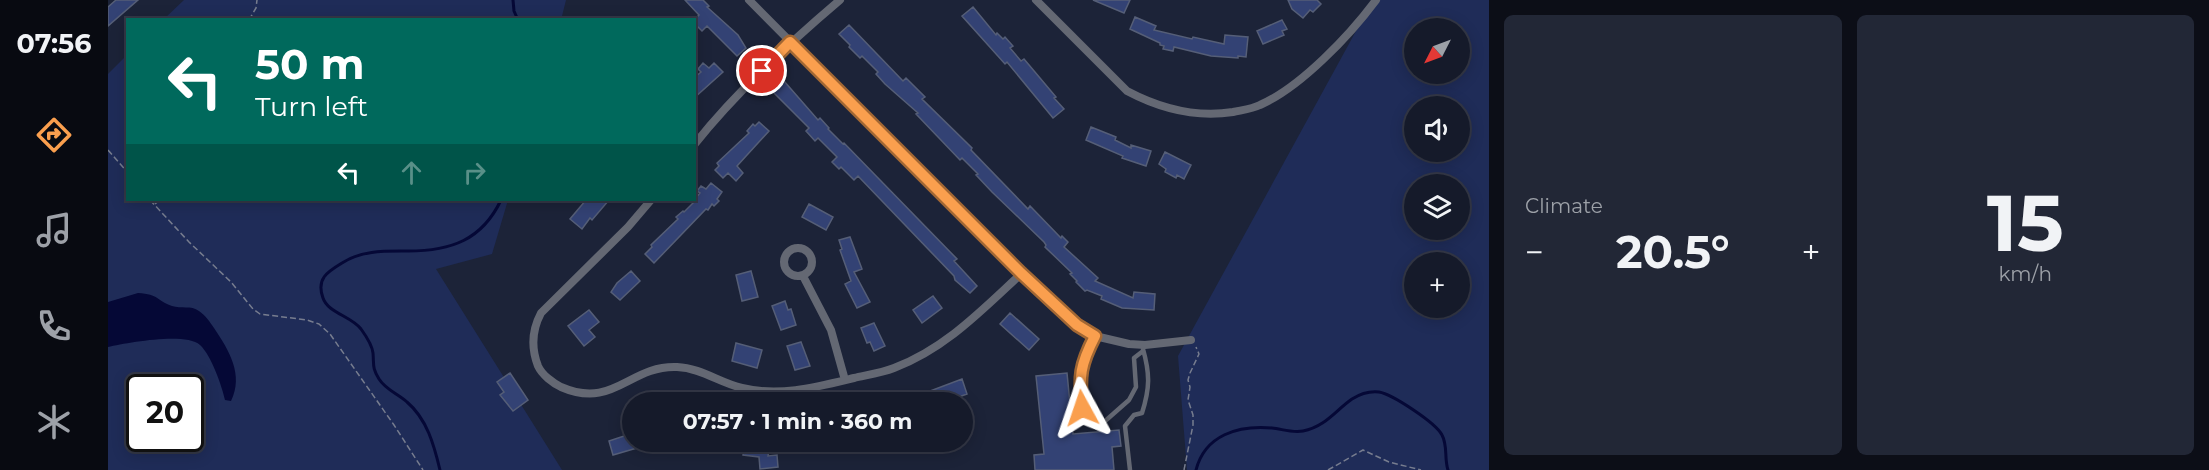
<!DOCTYPE html>
<meta charset="utf-8">
<style>
:root{--surface:#151a2a;--page:#222736;--text:#f1f3f6;--muted:#9da1a8;--line:#343847;--accent:#fa9f4e}
body{margin:0;font-family:Montserrat,sans-serif;background:var(--page);color:var(--text);height:100vh;display:flex;flex-direction:column;font-size:22px;white-space:nowrap}
*{box-sizing:border-box;margin:0}
p{font-size:20px;color:var(--muted)}
.icon{flex:none;width:33px;height:33px;fill:none;stroke:currentColor;stroke-width:2;stroke-linecap:round;stroke-linejoin:round}
.map{position:relative;flex:1;overflow:hidden}
.panel{display:flex;flex-direction:column;gap:15px;padding:15px;background:#0c0e17;width:720px}
.panel>*{flex:none}
.top-card{position:absolute;left:18px;top:18px;width:570px;height:183px;border-radius:0px;box-shadow:0 3px 15px #0003,0 0 0 2px var(--line);background:#00695c;color:#fff;overflow:hidden}
.needle{width:39px;rotate:228deg}
.fabs{position:absolute;left:1296px;top:18px;display:grid;gap:12px}
.fabs a{display:grid;place-items:center;width:66px;height:66px;border-radius:50%;background:var(--surface);box-shadow:0 3px 15px #0003,0 0 0 2px var(--line);font-size:30px}
.speed{position:absolute;left:18px;top:374px;display:flex;gap:12px;font-size:30px;font-weight:700;text-align:center}
.speed>*{display:grid;place-content:center;width:78px;height:78px;border-radius:50%;background:var(--surface);box-shadow:0 3px 15px #0003,0 0 0 2px var(--line);line-height:1}
.speed .limit{border:3px solid #111;border-radius:9px;background:#fff;color:#111}
.pin{position:absolute;display:grid;place-items:center;width:51px;height:51px;color:#fff;margin:-26px;border:3px solid #fff;border-radius:50%;box-shadow:0 2px 6px #0007}
.me{position:absolute;width:66px;margin:-33px;rotate:355deg;stroke-linejoin:round;filter:drop-shadow(0 0 4px #0008)}
.turn{display:flex;align-items:center;gap:21px;height:126px;padding:0 30px;font-size:27px}
.turn .icon{width:78px;height:78px;stroke-width:2.5}
.turn b{display:block;font-size:42px;line-height:51px}
.lanes{display:flex;align-items:center;height:57px;padding:0 30px;background:#0003;justify-content:center;gap:30px;direction:ltr}
.lanes .off{opacity:.35}
.big{font-size:45px;font-weight:700;line-height:1.1}
.panel .card{flex:1;display:flex;flex-direction:column;justify-content:center;gap:9px;min-width:0;padding:0 21px;border-radius:9px;background:var(--page)}
.panel .dial{align-items:center;gap:0}
.dial b{font-size:78px;line-height:1}
.heat{display:flex;justify-content:space-between;align-items:center;font-size:33px;direction:ltr}
.panel .tiles{flex:1;display:grid;gap:15px;grid-template-columns:repeat(2,1fr)}
.trip{position:absolute;left:514px;top:392px;width:351px;height:60px;border-radius:30px;background:var(--surface);box-shadow:0 3px 15px #0003,0 0 0 2px var(--line);font-weight:700;line-height:60px;text-align:center}
main{display:flex;flex:1;min-height:0}
.tabs{display:flex;flex-direction:column;width:108px;justify-content:space-around;align-items:center;background:#080a11;color:var(--muted)}
.tabs .icon{width:42px;height:42px}
.tabs .on{color:var(--accent)}
.tabs b{font-size:27px;color:var(--text)}
.map>svg:first-child{display:block}
</style>
<main>
<nav class="tabs">
<b>07:56</b>
<svg class="icon on" aria-label="directions" viewBox="0 0 24 24"><path d="M12 3l9 9-9 9-9-9zM9 14v-3h6M13 9l2 2-2 2"/></svg>
<svg class="icon" aria-label="music" viewBox="0 0 24 24"><path d="M9 18V5l10-2v13"/><circle cx="6" cy="18" r="3"/><circle cx="16" cy="16" r="3"/></svg>
<svg class="icon" aria-label="phone" viewBox="0 0 24 24"><path d="M5 4h4l2 5-3 2q2 4 5 5l2-3 5 2v4C11 20 4 13 5 4z"/></svg>
<svg class="icon" aria-label="climate" viewBox="0 0 24 24"><path d="M12 3v18M4 7l16 10M4 17L20 7"/></svg>
</nav>
<div class="map">
<svg width="1381" height="470" viewBox="0 0 1381 470">
<rect width="100%" height="100%" fill="#1c2338"/>
<path fill="#1f2c58" fill-rule="evenodd" d="M 76,0 L 458,0 L 453,20 L 56,19 Z
M 1265,0 L 1381,0 L 1381,470 L 1079,470 L 1070,356 ZM 1306,28 L 1352,28 L 1352,74 L 1306,74 ZM 1306,106 L 1352,106 L 1352,152 L 1306,152 ZM 1306,184 L 1352,184 L 1352,230 L 1306,230 ZM 1306,262 L 1352,262 L 1352,308 L 1306,308 Z
M 19,55 L 20,200 L 400,200 L 384,254 L 328,269 L 454,470 L 0,470 L 0,74 ZM 32,387 L 82,387 L 82,438 L 32,438 Z"/>
<path fill="#050836" d="M 30,293 C 51,294 49,301 64,306 C 73,309 83,305 91,311 C 97,315 102,322 106,328 C 121,350 136,375 123,401 L 117,400 C 114,386 103,355 92,345 C 77,332 19,343 0,347 L 0,302 Z"/>
<g fill="none" stroke-linecap="round" stroke-linejoin="round">
<path stroke="#050836" stroke-width="3" d="M 405,0 L 406,11 L 410,20
M 332,470 C 326,445 319,419 299,402 C 289,393 278,390 271,379 C 264,368 266,365 265,353 C 264,344 258,336 253,329 C 243,316 220,313 215,298 C 208,279 219,272 234,263 C 254,250 277,251 300,251 C 343,251 374,240 393,200
M 1088,470 C 1097,435 1130,425 1164,428 C 1174,429 1184,433 1195,431 C 1217,427 1228,410 1244,399 C 1252,394 1262,391 1271,392 C 1284,394 1328,423 1334,435 C 1340,446 1336,458 1340,470"/>
</g>
<path fill="#334274" stroke="#555e77" stroke-width="1.5" d="M 8,0 L 30,0 L 0,26 L 0,7 Z
M 577,0 L 595,0 L 601,6 L 599,7 L 630,35 L 638,48 L 629,56 L 599,26 L 594,31 L 586,23 L 586,20 L 591,15 Z
M 985,0 L 1022,0 L 1016,13 Z
M 1180,0 L 1209,0 L 1213,4 L 1205,12 L 1202,10 L 1195,18 L 1184,9 Z
M 865,7 L 888,35 L 889,33 L 895,39 L 897,37 L 905,46 L 902,48 L 913,61 L 916,59 L 948,97 L 946,98 L 956,109 L 945,118 L 899,62 L 897,64 L 854,16 Z
M 1027,17 L 1048,26 L 1046,30 L 1084,39 L 1085,37 L 1116,44 L 1117,35 L 1140,37 L 1138,57 L 1130,56 L 1130,58 L 1103,56 L 1066,47 L 1065,51 L 1055,49 L 1056,46 L 1052,45 L 1052,43 L 1022,29 Z
M 1174,20 L 1179,29 L 1174,31 L 1176,35 L 1155,44 L 1149,31 Z
M 741,25 L 795,81 L 798,78 L 817,97 L 814,99 L 864,148 L 863,150 L 920,209 L 922,206 L 953,238 L 954,236 L 960,242 L 956,247 L 990,278 L 987,281 L 1025,298 L 1026,292 L 1047,294 L 1046,310 L 1014,308 L 993,299 L 994,296 L 979,290 L 977,291 L 968,282 L 969,281 L 962,274 L 964,273 L 937,247 L 938,245 L 936,242 L 884,192 L 868,175 L 870,174 L 854,158 L 852,160 L 808,114 L 810,113 L 777,84 L 768,74 L 770,72 L 754,56 L 752,58 L 741,47 L 742,45 L 731,34 Z
M 595,63 L 601,68 L 606,63 L 615,72 L 586,98 L 586,78 L 593,72 L 590,69 Z
M 676,81 L 710,120 L 712,118 L 721,128 L 720,129 L 735,144 L 736,143 L 849,259 L 846,261 L 869,286 L 862,293 L 847,280 L 846,276 L 750,176 L 746,180 L 733,167 L 731,169 L 724,162 L 729,157 L 710,138 L 707,141 L 698,131 L 701,128 L 665,92 Z
M 651,122 L 661,131 L 629,166 L 635,173 L 628,181 L 620,173 L 615,178 L 607,170 L 611,166 L 609,163 L 641,133 L 639,131 L 645,124 L 647,126 Z
M 983,127 L 1008,137 L 1007,140 L 1023,148 L 1023,145 L 1043,151 L 1038,166 L 1014,158 L 1015,156 L 978,140 Z
M 1057,152 L 1083,165 L 1076,179 L 1069,175 L 1068,178 L 1057,172 L 1058,169 L 1051,164 Z
M 603,183 L 614,192 L 609,199 L 611,201 L 606,206 L 604,204 L 600,210 L 598,209 L 546,263 L 537,254 L 544,247 L 543,245 L 570,219 L 568,217 L 575,211 L 576,212 L 588,200 L 587,199 L 592,193 L 589,191 L 593,186 L 598,189 Z
M 478,200 L 501,200 L 484,220 L 482,218 L 474,229 L 462,219 Z
M 701,204 L 725,217 L 718,230 L 694,217 Z
M 742,237 L 754,269 L 746,272 L 762,302 L 749,308 L 737,284 L 743,281 L 732,250 L 734,249 L 731,240 Z
M 523,271 L 532,281 L 512,300 L 503,292 L 509,283 Z
M 643,271 L 650,297 L 634,301 L 628,275 Z
M 825,296 L 834,308 L 814,323 L 805,310 Z
M 677,301 L 680,310 L 683,309 L 688,325 L 673,330 L 664,306 Z
M 481,310 L 491,322 L 481,330 L 487,337 L 476,346 L 460,326 Z
M 902,313 L 931,339 L 921,350 L 892,324 Z
M 766,323 L 777,346 L 766,351 L 762,342 L 759,343 L 753,328 Z
M 693,342 L 702,366 L 687,370 L 679,346 Z
M 628,343 L 654,350 L 649,368 L 624,361 Z
M 402,373 L 420,400 L 405,411 L 392,395 L 396,392 L 389,382 Z
M 959,373 L 965,434 L 1011,430 L 1013,446 L 1004,447 L 1006,470 L 927,470 L 926,455 L 936,454 L 928,376 Z
M 854,379 L 859,394 L 837,402 L 793,402 Z
M 525,433 L 525,441 L 545,441 L 546,443 L 505,455 L 501,441 Z
M 637,441 L 662,441 L 660,456 L 669,455 L 670,467 L 652,469 L 651,457 L 635,455 Z"/>
<g fill="none" stroke-linecap="round" stroke-linejoin="round">
<path stroke="#777d8f" stroke-width="1.5" stroke-dasharray="6 3" stroke-linecap="butt" d="M 141,20 L 148,8 L 149,0
M 0,150 L 20,173
M 42,200 L 81,242 L 123,282 L 145,309 L 152,314 L 199,320 L 211,324 L 222,334 L 286,425 L 315,470
M 47,204 L 52,200
M 1076,470 L 1085,425 L 1085,415 L 1080,400 L 1082,387 L 1080,380 L 1082,373 L 1091,354 L 1088,347
M 1220,470 L 1255,450 L 1281,462 L 1313,470"/>
<path stroke="#646873" stroke-width="4.5" d="M 987,336 C 974,362 955,412 996,422 L 1021,400 L 1028,387 L 1026,358 L 1035,351
M 1022,470 L 1017,426 L 1026,415 L 1034,413 C 1042,388 1042,374 1035,349"/>
<path stroke="#646873" stroke-width="8" d="M 641,0 L 913,274 L 969,325 L 987,336 L 1021,344 L 1037,345 L 1083,340
M 928,0 L 1019,91 C 1053,109 1087,118 1125,112 C 1134,110 1144,109 1152,105 C 1193,87 1242,35 1268,0
M 586,145 C 629,91 680,44 732,0
M 543,200 L 520,227 L 433,313 C 424,330 423,348 430,366 C 434,375 445,383 453,387 C 506,410 521,365 569,367 C 593,368 612,383 634,388 C 672,397 709,387 746,378 C 759,375 773,373 786,368 C 837,349 874,310 913,274
M676 262a14 14 0 1 1 28 0a14 14 0 1 1-28 0Z
M 695,276 L 723,330 L 737,380"/>
</g>
<g fill="none" stroke-linecap="round" stroke-linejoin="round">
<g stroke="#a26733" stroke-width="15">
<path id="route" d="M 654,71 L 682,42 L 913,273 L 969,325 L 987,336 C 972,365 971,376 974,408"/>
</g>
<use href="#route" stroke="#fa9f4e" stroke-width="10"/>
</g>
</svg>
<div class="fabs">
<a><svg class="needle" viewBox="-14 -14 28 28"><path d="M0-13l5 13h-10z" fill="#e53935"/><path d="M0 13l5-13h-10z" fill="#9da1a8"/></svg></a>
<a><svg class="icon" aria-label="sound" viewBox="0 0 24 24"><path d="M4 9h4l5-4v14l-5-4H4zM17 9q2 3 0 6"/></svg></a>
<a><svg class="icon" aria-label="layers" viewBox="0 0 24 24"><path d="M12 4l9 5-9 5-9-5zM3 14l9 5 9-5"/></svg></a>
<a>+</a>
</div>
<div class="speed"><div class="limit">20</div></div>
<div class="pin" style="left:654px;top:71px;background:#d93025"><svg class="icon" aria-label="arrive" viewBox="0 0 24 24"><path d="M6 21V4h12l-3 4 3 4H6"/></svg></div>
<svg class="me" style="left:974px;top:408px" viewBox="-20 -20 40 40"><path d="M0-17L14 15 0 8-14 15z" fill="#fa9f4e" stroke="#fff" stroke-width="4"/></svg>
<div class="trip">07:57 · 1 min · 360 m</div>
<div class="top-card">
<div class="turn"><svg class="icon" aria-label="left" viewBox="0 0 24 24"><path d="M17 20v-9H6M10 6l-5 5 5 5"/></svg><div><b>50 m</b>Turn left</div></div>
<div class="lanes"><svg class="icon" aria-label="left" viewBox="0 0 24 24"><path d="M17 20v-9H6M10 6l-5 5 5 5"/></svg><svg class="icon off" aria-label="ahead" viewBox="0 0 24 24"><path d="M12 20V5M6 11l6-6 6 6"/></svg><svg class="icon off" aria-label="right" viewBox="0 0 24 24"><path d="M7 20v-9h11M14 6l5 5-5 5"/></svg></div>
</div>
</div>
<section class="panel">
<div class="tiles">
<div class="card"><p>Climate</p>
<div class="heat"><a>−</a><b class="big">20.5°</b><a>+</a></div>
</div>
<div class="card dial"><b>15</b><p>km/h</p></div>
</div>
</section>
</main>
